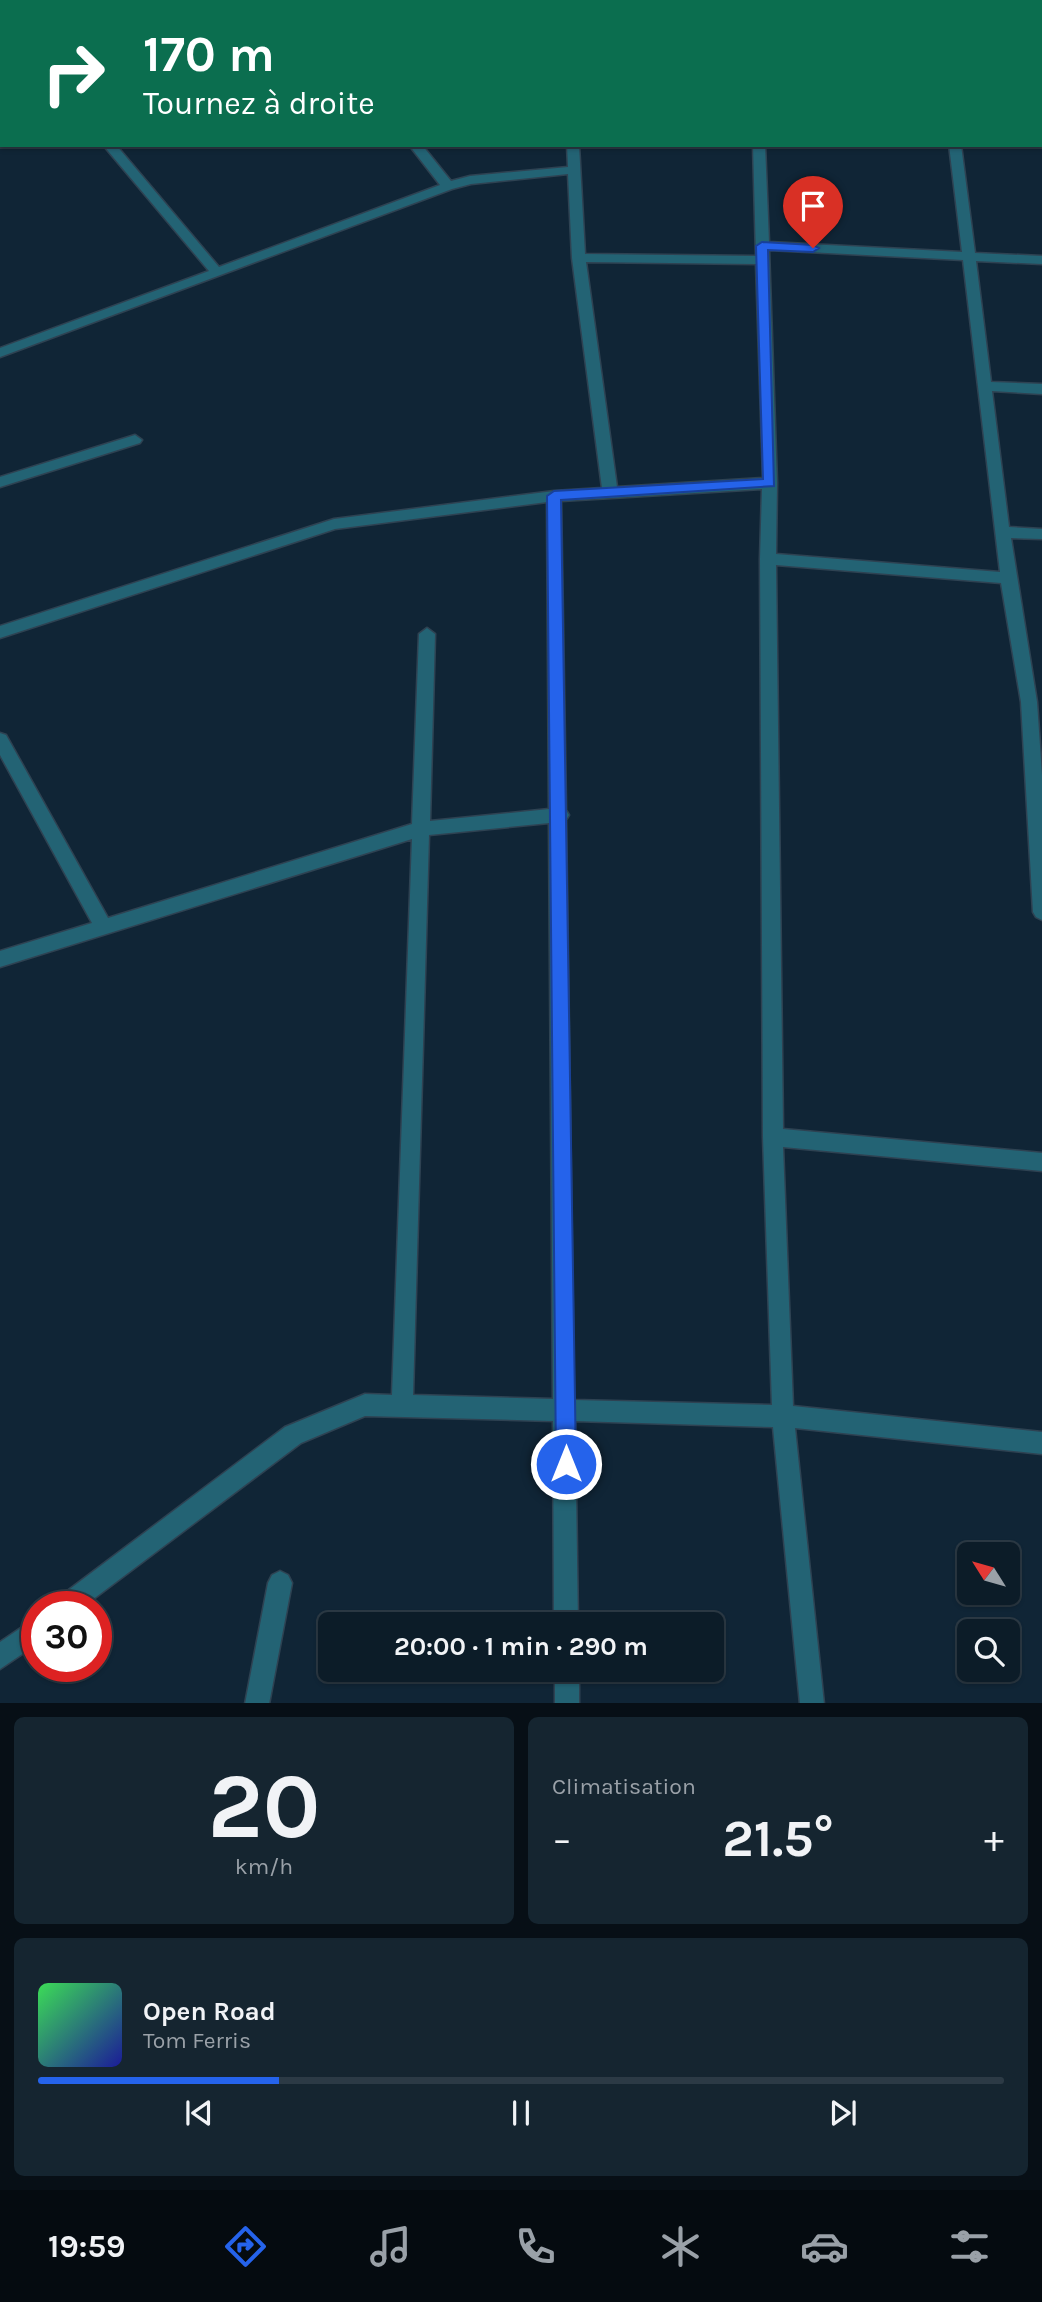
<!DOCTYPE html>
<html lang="fr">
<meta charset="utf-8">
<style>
:root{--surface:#0c1c28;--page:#152530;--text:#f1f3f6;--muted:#9aa1a8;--line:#2c3a45;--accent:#2563eb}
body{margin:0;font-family:Karla,sans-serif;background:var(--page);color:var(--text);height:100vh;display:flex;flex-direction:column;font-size:26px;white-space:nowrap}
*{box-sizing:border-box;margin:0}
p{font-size:23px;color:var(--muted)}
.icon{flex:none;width:38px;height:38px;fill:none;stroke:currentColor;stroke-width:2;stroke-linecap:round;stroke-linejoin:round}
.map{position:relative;height:1703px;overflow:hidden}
.sheet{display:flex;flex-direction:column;gap:14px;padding:14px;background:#070f16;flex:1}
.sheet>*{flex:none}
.top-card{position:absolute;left:0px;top:0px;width:1043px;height:147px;box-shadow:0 2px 5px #0004,0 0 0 2px var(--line);background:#0b6e4f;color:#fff;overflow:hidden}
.needle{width:46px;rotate:307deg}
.tools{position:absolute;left:957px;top:1542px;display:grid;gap:14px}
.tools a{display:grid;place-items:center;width:63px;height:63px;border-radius:10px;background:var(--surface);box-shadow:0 2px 5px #0004,0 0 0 2px var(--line);font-size:35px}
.speed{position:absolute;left:21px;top:1591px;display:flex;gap:14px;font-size:35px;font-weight:700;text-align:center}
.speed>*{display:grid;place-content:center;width:91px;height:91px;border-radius:50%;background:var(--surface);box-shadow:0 2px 5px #0004,0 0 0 2px var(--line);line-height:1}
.speed .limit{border:10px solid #d22;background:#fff;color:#111}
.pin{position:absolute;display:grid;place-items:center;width:60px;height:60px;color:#fff;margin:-72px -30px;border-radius:50% 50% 50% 0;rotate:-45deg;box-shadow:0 0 7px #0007}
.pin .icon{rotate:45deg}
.me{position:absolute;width:77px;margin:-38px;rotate:0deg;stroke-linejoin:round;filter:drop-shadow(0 0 5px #0008)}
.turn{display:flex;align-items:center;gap:24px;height:147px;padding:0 28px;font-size:32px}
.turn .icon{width:91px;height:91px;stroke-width:2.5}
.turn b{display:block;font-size:49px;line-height:60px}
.big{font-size:52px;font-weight:700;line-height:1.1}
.sheet .card{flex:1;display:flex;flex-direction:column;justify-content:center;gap:10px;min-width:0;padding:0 24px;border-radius:10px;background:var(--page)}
.sheet .dial{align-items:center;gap:0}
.dial b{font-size:91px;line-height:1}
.song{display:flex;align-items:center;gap:21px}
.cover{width:84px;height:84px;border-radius:10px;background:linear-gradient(135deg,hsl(130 70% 55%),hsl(240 70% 35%))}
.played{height:7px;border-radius:4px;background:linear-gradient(90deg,var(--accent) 25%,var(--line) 25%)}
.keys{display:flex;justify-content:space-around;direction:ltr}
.heat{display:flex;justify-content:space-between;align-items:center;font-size:38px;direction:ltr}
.sheet .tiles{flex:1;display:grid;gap:14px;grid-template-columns:1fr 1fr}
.card:last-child{grid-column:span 2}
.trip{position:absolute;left:318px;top:1612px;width:406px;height:70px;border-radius:10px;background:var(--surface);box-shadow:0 2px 5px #0004,0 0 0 2px var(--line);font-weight:700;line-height:70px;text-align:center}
.dock{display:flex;height:112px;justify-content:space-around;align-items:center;background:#050b10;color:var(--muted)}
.dock .icon{width:49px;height:49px}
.dock .active{color:var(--accent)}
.dock b{font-size:32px;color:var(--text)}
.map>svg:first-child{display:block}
</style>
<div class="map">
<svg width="1042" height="1704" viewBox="0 0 1042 1704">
<rect width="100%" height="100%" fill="#102536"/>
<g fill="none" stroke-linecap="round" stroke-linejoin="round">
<g stroke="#2e4252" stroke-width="3">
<path id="minor" d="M 77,0 L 92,0 L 76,2 Z
M 300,0 L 316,0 L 299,2 Z
M 506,0 L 523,0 L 524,2 L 508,2 Z
M 592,0 L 604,0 L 604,2 L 592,2 Z
M 754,0 L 766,0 L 766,2 L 754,2 Z
M 825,0 L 837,0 L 824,2 Z
M 1011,0 L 1026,0 L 1027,2 L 1013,2 Z
M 1041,5 L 1042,5 L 1042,12 L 1041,12 Z
M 0,30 L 2,30 L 2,38 L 0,38 Z
M 0,96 L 2,96 L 2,104 L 0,104 Z
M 1041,122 L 1042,122 L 1042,130 L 1041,130 Z
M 103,145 L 116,145 L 219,267 L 440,185 L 409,145 L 422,145 L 451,181 L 470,176 L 568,167 L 567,145 L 579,145 L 585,254 L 756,256 L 753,145 L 765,145 L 769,242 L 962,252 L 949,145 L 961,145 L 975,253 L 1042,256 L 1042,264 L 976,261 L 991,382 L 1042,384 L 1042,394 L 992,391 L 1009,527 L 1042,529 L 1042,539 L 1011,538 L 1037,702 L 1042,775 L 1042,920 L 1036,917 L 1033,912 L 1021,702 L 1001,583 L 776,565 L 783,1129 L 1042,1153 L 1042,1171 L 783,1147 L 793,1406 L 1042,1432 L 1042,1454 L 795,1428 L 824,1704 L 800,1704 L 773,1427 L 575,1421 L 578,1624 L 554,1624 L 553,1421 L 365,1416 L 301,1443 L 84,1606 L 55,1606 L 58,1598 L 285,1427 L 365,1394 L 392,1395 L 412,839 L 0,967 L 0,951 L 92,923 L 0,755 L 0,733 L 6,735 L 108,918 L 412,824 L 419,634 L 427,628 L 435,634 L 430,821 L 549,809 L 547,502 L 335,529 L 0,638 L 0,626 L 334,519 L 554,491 L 602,488 L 572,258 L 568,174 L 471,184 L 452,189 L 0,357 L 0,348 L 209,271 ZM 769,250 L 963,260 L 1000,572 L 776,554 L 777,483 ZM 586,262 L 756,264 L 763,478 L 617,487 ZM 762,489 L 760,559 L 763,1137 L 772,1405 L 574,1400 L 566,820 L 569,815 L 566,810 L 561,501 ZM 549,823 L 553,1399 L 413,1395 L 429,835 Z
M 135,435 L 142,440 L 140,443 L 0,487 L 0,477 Z
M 280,1571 L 288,1575 L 292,1583 L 269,1704 L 245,1704 L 268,1583 L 272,1575 Z
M 37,1617 L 37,1644 L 0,1669 L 0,1642 Z
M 555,1670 L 579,1670 L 579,1704 L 555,1704 Z"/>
</g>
<use href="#minor" fill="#236374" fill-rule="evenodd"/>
</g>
<path fill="#334173" d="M 610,0 L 746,0 L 745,2 L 610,2 Z"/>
<path fill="#43527f" stroke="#59678f" stroke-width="2" d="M 632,0 L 744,0 L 743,2 L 638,2 Z"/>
<path fill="#2563eb" stroke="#184099" stroke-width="2" d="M 762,242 L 813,245 L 819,248 L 813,252 L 768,250 L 774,486 L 561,500 L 576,1464 L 573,1471 L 566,1474 L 559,1471 L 556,1464 L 547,496 L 554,491 L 763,479 L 756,246 Z"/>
</svg>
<div class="tools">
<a><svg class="needle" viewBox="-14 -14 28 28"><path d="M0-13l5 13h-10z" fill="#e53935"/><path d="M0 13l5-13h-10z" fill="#9aa1a8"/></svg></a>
<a><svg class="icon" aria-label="search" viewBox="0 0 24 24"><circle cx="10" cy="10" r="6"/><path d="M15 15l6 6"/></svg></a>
</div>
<div class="speed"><div class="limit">30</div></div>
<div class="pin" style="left:813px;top:248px;background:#d93025"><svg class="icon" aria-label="arrive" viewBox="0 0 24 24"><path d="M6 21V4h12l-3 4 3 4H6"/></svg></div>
<svg class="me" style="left:566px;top:1464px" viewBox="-20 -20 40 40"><circle r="17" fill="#2563eb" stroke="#fff" stroke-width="3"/><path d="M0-11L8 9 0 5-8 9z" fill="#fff"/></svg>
<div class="trip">20:00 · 1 min · 290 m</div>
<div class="top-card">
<div class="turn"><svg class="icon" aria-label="right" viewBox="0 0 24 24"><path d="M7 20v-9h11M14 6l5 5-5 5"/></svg><div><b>170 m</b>Tournez à droite</div></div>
</div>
</div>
<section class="sheet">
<div class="tiles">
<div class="card dial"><b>20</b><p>km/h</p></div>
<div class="card"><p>Climatisation</p>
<div class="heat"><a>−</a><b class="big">21.5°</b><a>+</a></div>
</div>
<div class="card">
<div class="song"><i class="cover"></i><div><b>Open Road</b><p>Tom Ferris</p></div></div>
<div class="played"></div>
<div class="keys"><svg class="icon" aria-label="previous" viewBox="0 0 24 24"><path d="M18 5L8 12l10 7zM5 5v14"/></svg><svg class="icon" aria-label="pause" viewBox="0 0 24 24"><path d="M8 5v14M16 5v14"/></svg><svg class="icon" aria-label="next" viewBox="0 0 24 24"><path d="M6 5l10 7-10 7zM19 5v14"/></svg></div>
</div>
</div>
</section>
<nav class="dock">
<b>19:59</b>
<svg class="icon active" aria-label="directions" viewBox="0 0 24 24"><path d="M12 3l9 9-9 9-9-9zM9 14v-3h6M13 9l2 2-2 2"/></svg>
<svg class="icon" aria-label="music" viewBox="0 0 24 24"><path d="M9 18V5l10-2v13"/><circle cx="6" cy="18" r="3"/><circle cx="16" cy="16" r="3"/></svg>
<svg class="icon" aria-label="phone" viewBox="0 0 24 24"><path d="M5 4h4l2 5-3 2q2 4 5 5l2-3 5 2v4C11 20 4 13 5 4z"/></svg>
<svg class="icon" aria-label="climate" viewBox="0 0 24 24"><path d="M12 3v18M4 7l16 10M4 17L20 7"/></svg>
<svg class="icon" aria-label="car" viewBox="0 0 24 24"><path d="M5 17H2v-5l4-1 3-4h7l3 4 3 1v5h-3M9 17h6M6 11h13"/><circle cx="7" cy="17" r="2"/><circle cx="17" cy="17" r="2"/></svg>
<svg class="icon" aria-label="filters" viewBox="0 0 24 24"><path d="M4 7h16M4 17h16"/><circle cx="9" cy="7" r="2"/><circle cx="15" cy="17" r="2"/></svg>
</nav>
